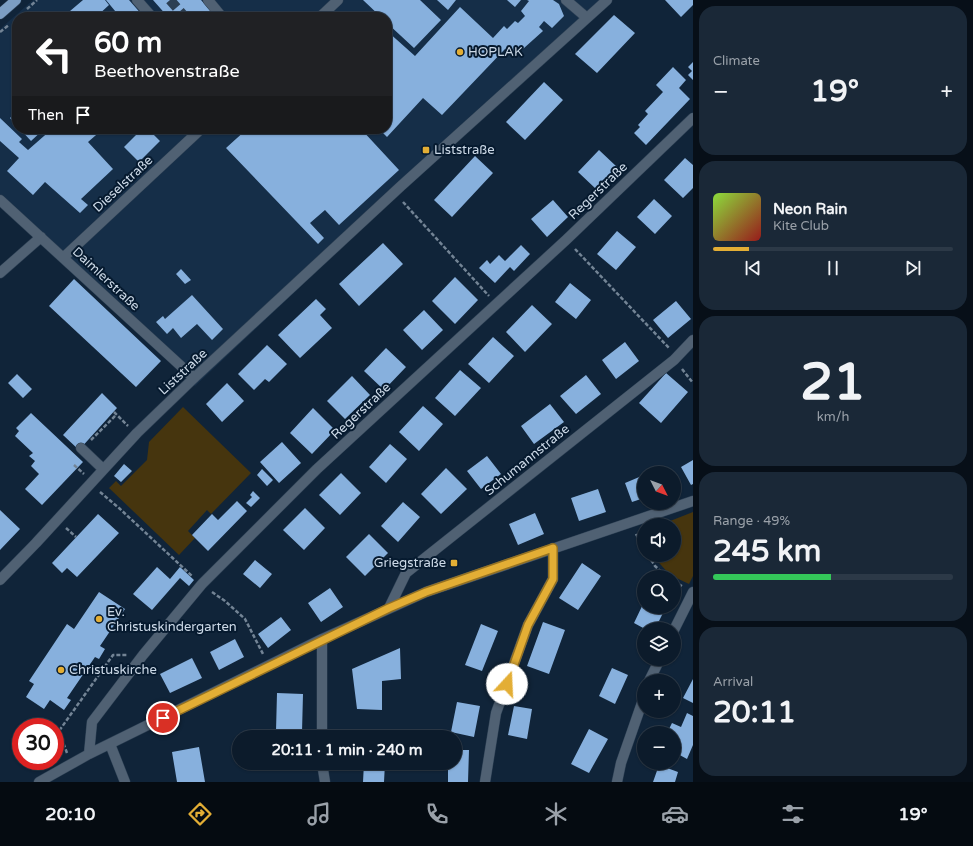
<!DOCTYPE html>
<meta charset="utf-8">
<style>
:root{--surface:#0c1b2b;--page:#1a2837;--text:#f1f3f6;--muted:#9aa1a9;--line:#2c3947;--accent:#e3ae35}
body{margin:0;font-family:"Varela Round",sans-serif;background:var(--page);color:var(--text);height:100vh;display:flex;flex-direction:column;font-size:15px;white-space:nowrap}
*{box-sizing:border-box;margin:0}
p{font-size:13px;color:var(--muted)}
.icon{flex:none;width:22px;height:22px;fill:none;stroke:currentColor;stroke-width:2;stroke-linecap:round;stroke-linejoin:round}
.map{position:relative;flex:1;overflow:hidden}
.side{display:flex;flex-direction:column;gap:6px;padding:6px;background:#070f18;width:280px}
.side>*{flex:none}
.hud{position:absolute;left:12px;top:12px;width:380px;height:122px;border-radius:16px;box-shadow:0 1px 3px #0004,0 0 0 1px var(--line);background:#202124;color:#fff;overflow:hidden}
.needle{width:26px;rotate:132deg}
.tools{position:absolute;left:637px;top:466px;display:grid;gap:8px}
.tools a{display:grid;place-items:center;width:44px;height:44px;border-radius:50%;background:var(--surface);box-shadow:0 1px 3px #0004,0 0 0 1px var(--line);font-size:20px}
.speed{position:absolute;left:12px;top:718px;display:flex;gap:8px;font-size:20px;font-weight:700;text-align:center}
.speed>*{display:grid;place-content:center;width:52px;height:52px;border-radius:50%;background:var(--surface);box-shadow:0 1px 3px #0004,0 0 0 1px var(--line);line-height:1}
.speed .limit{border:6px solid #d22;background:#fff;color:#111}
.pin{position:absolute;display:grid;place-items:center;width:34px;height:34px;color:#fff;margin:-17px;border:2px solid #fff;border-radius:50%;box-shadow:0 1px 4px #0007}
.me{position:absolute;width:44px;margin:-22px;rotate:20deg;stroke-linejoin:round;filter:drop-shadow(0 0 3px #0008)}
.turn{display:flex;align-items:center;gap:14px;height:84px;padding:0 16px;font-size:18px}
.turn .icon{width:52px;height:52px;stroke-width:2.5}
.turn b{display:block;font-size:28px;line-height:34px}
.then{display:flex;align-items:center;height:38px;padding:0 16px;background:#0003;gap:8px;font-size:15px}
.big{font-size:30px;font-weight:700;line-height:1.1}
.side .card{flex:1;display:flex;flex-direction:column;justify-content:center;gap:6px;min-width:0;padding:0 14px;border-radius:16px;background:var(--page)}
.side .dial{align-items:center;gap:0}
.dial b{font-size:52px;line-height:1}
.song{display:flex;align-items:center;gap:12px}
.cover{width:48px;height:48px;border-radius:6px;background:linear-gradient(135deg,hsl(90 70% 55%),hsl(0 70% 35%))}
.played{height:4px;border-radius:2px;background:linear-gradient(90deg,var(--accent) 15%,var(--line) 15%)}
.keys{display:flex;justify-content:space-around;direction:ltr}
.heat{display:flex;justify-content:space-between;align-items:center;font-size:22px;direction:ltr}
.charge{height:6px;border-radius:3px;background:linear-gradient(90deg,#34c759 49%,var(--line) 0)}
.trip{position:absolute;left:232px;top:730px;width:230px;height:40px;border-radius:20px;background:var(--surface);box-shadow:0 1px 3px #0004,0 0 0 1px var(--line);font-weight:700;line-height:40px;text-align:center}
.tabs{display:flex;height:64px;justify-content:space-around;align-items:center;background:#050b11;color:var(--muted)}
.tabs .icon{width:28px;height:28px}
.tabs .current{color:var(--accent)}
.tabs b{font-size:18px;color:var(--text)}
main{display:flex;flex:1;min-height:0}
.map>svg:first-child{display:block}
</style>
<main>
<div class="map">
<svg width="693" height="782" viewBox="0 0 693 782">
<rect width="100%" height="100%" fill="#102439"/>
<path fill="#152e48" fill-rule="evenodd" d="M 33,0 L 607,0 L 437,158 L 195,386 L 0,200 L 0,29 ZM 17,17 L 387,17 L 387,129 L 17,129 Z"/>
<path fill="#46350e" d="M 183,407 L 251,473 L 211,514 L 207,510 L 188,531 L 195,538 L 179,555 L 109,488 L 116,481 L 121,486 L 147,460 L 149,442 Z
M 693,512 L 693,576 L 689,584 L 670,575 L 652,555 L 674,555 L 674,525 L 660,525 Z"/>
<path fill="#87b0dd" d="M 83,0 L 105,0 L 109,5 L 96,17 L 63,17 Z
M 106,0 L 129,0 L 144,17 L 120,17 Z
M 153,0 L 201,0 L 216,17 L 168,17 Z
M 363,0 L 420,0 L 441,20 L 414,48 L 387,23 L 387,17 L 381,17 Z
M 437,0 L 456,0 L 448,10 Z
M 507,0 L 521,0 L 515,7 Z
M 527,0 L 553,0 L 559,4 L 564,16 L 552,28 L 544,21 L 539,27 L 543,31 L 514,57 L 505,49 L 442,115 L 423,98 L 387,137 L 379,129 L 387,129 L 387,31 L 415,56 L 460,7 L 493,38 L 504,26 L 507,29 L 515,21 L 518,23 L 525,16 L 521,11 L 529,1 Z
M 665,0 L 693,0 L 693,5 L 681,17 Z
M 614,15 L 635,33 L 597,73 L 575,54 Z
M 693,62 L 693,80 L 688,75 L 692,71 L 688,67 Z
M 673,67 L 686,80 L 679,88 L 690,99 L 646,145 L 634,133 L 640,127 L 638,125 L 648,114 L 645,111 L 663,92 L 656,85 Z
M 544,82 L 563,100 L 525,140 L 506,122 Z
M 17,111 L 17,126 L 10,118 Z
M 0,118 L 22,139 L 19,142 L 28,150 L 52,129 L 103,129 L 88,142 L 113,169 L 81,199 L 88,205 L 80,213 L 45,182 L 33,195 L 7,171 L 19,158 L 0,141 Z
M 20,129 L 44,129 L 31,141 Z
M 142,129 L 148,129 L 160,141 L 139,162 L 124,147 Z
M 247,129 L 361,129 L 399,170 L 339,225 L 325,210 L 310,223 L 324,238 L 318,244 L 226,148 Z
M 599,150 L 617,167 L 596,189 L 578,172 Z
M 475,156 L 493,173 L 452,217 L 434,200 Z
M 685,158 L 693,165 L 693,188 L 683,198 L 664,180 Z
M 654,199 L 672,216 L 655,234 L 637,217 Z
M 553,200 L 568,217 L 547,237 L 531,219 Z
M 617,231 L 636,247 L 616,270 L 597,254 Z
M 383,243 L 403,264 L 359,306 L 339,284 Z
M 521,245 L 530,254 L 514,271 L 510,267 L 495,283 L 479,268 L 487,260 L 490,264 L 499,255 L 505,261 Z
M 181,269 L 191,280 L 185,284 L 176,274 Z
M 455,277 L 478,300 L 455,324 L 432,301 Z
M 74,279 L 161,361 L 136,387 L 49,306 Z
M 570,283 L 591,300 L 576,319 L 555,302 Z
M 192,295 L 223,329 L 212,340 L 197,324 L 181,338 L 173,328 L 167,334 L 156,322 L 163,316 L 165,319 Z
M 316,299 L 326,309 L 320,315 L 332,328 L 300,358 L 278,335 Z
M 676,301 L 691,319 L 668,338 L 653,320 Z
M 532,305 L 552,324 L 525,352 L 506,332 Z
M 424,310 L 443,330 L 422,350 L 403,330 Z
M 493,337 L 514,356 L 489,383 L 468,364 Z
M 625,342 L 639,361 L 616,379 L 602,360 Z
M 267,345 L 287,364 L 269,382 L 265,379 L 254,390 L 238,374 Z
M 386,348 L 406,367 L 384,390 L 364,371 Z
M 460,370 L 481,388 L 455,416 L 435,398 Z
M 666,373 L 688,392 L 661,423 L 639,403 Z
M 17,374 L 32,389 L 23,398 L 8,383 Z
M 586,375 L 601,394 L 576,414 L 560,396 Z
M 352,376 L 370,395 L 345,419 L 327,401 Z
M 227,383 L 244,401 L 222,422 L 206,404 Z
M 102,393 L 117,408 L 79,450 L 63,435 Z
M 550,404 L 564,422 L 534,444 L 521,426 Z
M 423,406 L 443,424 L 419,451 L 399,432 Z
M 313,408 L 335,430 L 312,454 L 290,433 Z
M 31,413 L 83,462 L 42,505 L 25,489 L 39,474 L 31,466 L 35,461 L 29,456 L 33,453 L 15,436 L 19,431 L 16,428 Z
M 282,442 L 301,463 L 279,483 L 260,462 Z
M 390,444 L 407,459 L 386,483 L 369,467 Z
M 487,456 L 501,474 L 481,489 L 467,471 Z
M 693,460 L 693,484 L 691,485 L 681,467 Z
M 124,464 L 132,471 L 121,482 L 114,476 Z
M 446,468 L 467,489 L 441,514 L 421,494 Z
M 262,469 L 273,480 L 267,486 L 257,475 Z
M 341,473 L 361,493 L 340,515 L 319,495 Z
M 644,475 L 644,498 L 632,502 L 625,483 Z
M 598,489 L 606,512 L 579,521 L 571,498 Z
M 253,491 L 260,498 L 251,507 L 246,503 L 252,497 L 250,495 Z
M 237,501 L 247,511 L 208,551 L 192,535 L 212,514 L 218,520 Z
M 403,502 L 420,517 L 398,542 L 381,526 Z
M 305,508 L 325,528 L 304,550 L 283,530 Z
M 0,510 L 20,529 L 0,550 Z
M 535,513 L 544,534 L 518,545 L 509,524 Z
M 98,514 L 119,533 L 77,577 L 67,568 L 62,573 L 52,563 Z
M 369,534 L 388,553 L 365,576 L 346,557 Z
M 255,560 L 272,574 L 260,588 L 243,574 Z
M 582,563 L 601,576 L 578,610 L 559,598 Z
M 157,567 L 170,579 L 180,567 L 194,580 L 189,586 L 180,578 L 152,610 L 133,594 Z
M 330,588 L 343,607 L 321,622 L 308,603 Z
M 99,592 L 125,609 L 100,646 L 105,649 L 99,659 L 95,657 L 67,698 L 71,700 L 64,710 L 50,700 L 44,709 L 26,697 L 34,684 L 29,681 L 67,624 L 74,629 Z
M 644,602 L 644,607 L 666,607 L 655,629 L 645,629 L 634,623 Z
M 281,617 L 291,630 L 268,648 L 258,634 Z
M 543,622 L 565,630 L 549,674 L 527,666 Z
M 481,624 L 498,631 L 482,671 L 465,665 Z
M 235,639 L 244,657 L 219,670 L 210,652 Z
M 400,648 L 401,679 L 382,681 L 382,710 L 357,709 L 352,669 Z
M 192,658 L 202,678 L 170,693 L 160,674 Z
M 612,668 L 628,675 L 615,704 L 599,696 Z
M 693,679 L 693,703 L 683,698 Z
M 277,693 L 303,694 L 302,732 L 276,731 Z
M 457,702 L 480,706 L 474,737 L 451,732 Z
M 514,706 L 532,709 L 527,739 L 508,735 Z
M 687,713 L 693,716 L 693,745 L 687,759 L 676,753 L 674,757 L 674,733 L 667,733 L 672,723 L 681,727 Z
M 589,729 L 608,739 L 589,773 L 571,764 Z
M 199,747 L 205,782 L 177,782 L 172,752 Z
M 455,750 L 469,750 L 468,782 L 448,782 L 448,763 L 455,763 Z
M 364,763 L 385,763 L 384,782 L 363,782 Z
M 659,765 L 678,772 L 675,782 L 653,782 Z"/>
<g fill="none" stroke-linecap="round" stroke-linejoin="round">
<path stroke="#2c3f53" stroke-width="10" stroke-dasharray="10 5" stroke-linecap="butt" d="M 170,0 L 185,17"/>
<g stroke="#2e4155" stroke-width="11">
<path id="minor" d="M 137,0 L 152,17
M 208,0 L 222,17
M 566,0 L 587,18
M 320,17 L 338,0
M 0,200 L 194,378
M 64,257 L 201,129
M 0,273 L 41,237
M 81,448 L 103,469
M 0,580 L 36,543 L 137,433 L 194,378 L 401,186 L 607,0
M 389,608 L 406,573 L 674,360 L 693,340
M 674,630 L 693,592
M 649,681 L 660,659
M 322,737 L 322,639
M 110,744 L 125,782
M 89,754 L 92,722 L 143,655 L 202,584 L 317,469 L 566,240 L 693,118
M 322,763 L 325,782
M 39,782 L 89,754 L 322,639 L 426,592 L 693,501
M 485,782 L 496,713 L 528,625 L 553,579 L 553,548
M 617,782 L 621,763 L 644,697"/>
</g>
<g stroke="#2e4155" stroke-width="11">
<path id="major" d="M 0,14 L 16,0"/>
</g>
<path stroke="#738495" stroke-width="2.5" stroke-dasharray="4 2" stroke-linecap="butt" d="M 27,9 L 37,0
M 0,32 L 9,25
M 403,202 L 489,296
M 575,249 L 669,348
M 682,369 L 693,383
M 114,412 L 128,426
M 91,440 L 116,415
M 74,465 L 84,474
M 100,492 L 119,508 L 192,576
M 66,528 L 76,537
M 636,534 L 644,549
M 648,555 L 655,566 L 667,577
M 674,582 L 682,586
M 212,592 L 225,601 L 245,619 L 263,654
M 67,753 L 59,731 L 113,655 L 127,655"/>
<use href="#minor" stroke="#506173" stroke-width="10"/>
<use href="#major" stroke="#7c9ec3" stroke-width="10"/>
</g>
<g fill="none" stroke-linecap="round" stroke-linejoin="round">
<g stroke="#947122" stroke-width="10">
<path id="route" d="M 163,718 L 389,608 L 426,592 L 553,548 L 553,579 L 528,625 L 507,684"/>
</g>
<use href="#route" stroke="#e3ae35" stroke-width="7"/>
</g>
<g fill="#e3ae35" stroke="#061a2f" stroke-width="1.5">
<circle cx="460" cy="52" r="4"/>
<rect x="422" y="146" width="8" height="8" rx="2"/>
<rect x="450" y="559" width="8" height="8" rx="2"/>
<circle cx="99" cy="619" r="4"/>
<circle cx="61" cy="670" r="4"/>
</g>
<g text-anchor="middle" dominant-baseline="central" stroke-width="4" stroke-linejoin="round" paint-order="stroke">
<g font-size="13" fill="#ccd9e7" stroke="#061a2f" text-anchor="start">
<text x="468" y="52">HOPLAK</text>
<text x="434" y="150">Liststraße</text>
<text x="446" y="563" text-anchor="end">Griegstraße</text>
<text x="107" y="612">Ev.<tspan x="107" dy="15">Christuskindergarten</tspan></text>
<text x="69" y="670">Christuskirche</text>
</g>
<g font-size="13" fill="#ccd9e7" stroke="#061a2f">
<text transform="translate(123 184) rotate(-43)">Dieselstraße</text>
<text transform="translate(598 191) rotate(-44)">Regerstraße</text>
<text transform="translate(106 279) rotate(43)">Daimlerstraße</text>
<text transform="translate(183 372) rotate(-43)">Liststraße</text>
<text transform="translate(361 411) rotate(-43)">Regerstraße</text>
<text transform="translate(527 460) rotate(-39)">Schumannstraße</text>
</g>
</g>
</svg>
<div class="tools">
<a><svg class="needle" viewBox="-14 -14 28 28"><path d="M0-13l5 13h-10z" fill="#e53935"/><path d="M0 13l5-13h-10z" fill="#9aa1a9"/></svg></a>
<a><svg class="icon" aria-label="sound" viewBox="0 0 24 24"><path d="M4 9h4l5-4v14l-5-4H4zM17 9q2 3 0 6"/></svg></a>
<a><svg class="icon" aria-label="search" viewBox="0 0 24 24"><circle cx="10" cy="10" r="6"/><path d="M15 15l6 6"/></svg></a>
<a><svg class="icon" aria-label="layers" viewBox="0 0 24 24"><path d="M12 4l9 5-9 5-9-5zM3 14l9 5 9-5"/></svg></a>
<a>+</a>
<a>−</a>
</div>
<div class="speed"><div class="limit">30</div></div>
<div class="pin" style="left:163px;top:718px;background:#d93025"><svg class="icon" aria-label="arrive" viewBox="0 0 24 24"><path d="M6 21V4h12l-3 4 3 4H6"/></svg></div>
<svg class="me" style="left:507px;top:684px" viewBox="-20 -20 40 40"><circle r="19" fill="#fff"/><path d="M0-13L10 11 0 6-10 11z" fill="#e3ae35"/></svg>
<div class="trip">20:11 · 1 min · 240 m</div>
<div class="hud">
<div class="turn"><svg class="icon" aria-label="left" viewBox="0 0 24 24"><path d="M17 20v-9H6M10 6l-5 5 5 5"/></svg><div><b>60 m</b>Beethovenstraße</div></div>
<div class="then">Then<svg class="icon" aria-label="arrive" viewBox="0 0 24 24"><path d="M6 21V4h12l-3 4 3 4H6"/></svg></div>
</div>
</div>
<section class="side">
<div class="card"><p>Climate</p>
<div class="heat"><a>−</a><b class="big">19°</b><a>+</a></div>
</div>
<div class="card">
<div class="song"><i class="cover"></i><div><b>Neon Rain</b><p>Kite Club</p></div></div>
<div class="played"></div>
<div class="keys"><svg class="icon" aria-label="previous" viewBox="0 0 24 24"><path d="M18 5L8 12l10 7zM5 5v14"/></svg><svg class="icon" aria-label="pause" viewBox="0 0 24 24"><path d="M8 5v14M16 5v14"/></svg><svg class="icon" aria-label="next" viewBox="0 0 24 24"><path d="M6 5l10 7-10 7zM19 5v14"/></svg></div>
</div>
<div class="card dial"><b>21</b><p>km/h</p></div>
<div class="card"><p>Range · 49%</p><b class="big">245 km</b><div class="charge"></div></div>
<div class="card"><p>Arrival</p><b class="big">20:11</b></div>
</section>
</main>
<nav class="tabs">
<b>20:10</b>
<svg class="icon current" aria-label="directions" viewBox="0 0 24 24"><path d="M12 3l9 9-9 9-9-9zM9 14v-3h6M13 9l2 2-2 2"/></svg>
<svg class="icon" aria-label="music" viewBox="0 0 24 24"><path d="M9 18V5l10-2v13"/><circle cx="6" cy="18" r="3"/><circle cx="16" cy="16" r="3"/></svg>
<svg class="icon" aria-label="phone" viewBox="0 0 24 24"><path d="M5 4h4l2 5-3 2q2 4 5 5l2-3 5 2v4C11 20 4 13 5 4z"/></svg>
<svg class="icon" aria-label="climate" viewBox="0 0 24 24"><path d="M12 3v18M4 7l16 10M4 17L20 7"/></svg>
<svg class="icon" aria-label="car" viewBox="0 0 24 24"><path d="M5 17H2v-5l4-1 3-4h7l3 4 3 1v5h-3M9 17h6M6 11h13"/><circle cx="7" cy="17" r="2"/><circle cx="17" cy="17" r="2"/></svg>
<svg class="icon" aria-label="filters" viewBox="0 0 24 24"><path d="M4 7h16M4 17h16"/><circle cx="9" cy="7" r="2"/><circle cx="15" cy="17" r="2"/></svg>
<b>19°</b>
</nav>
